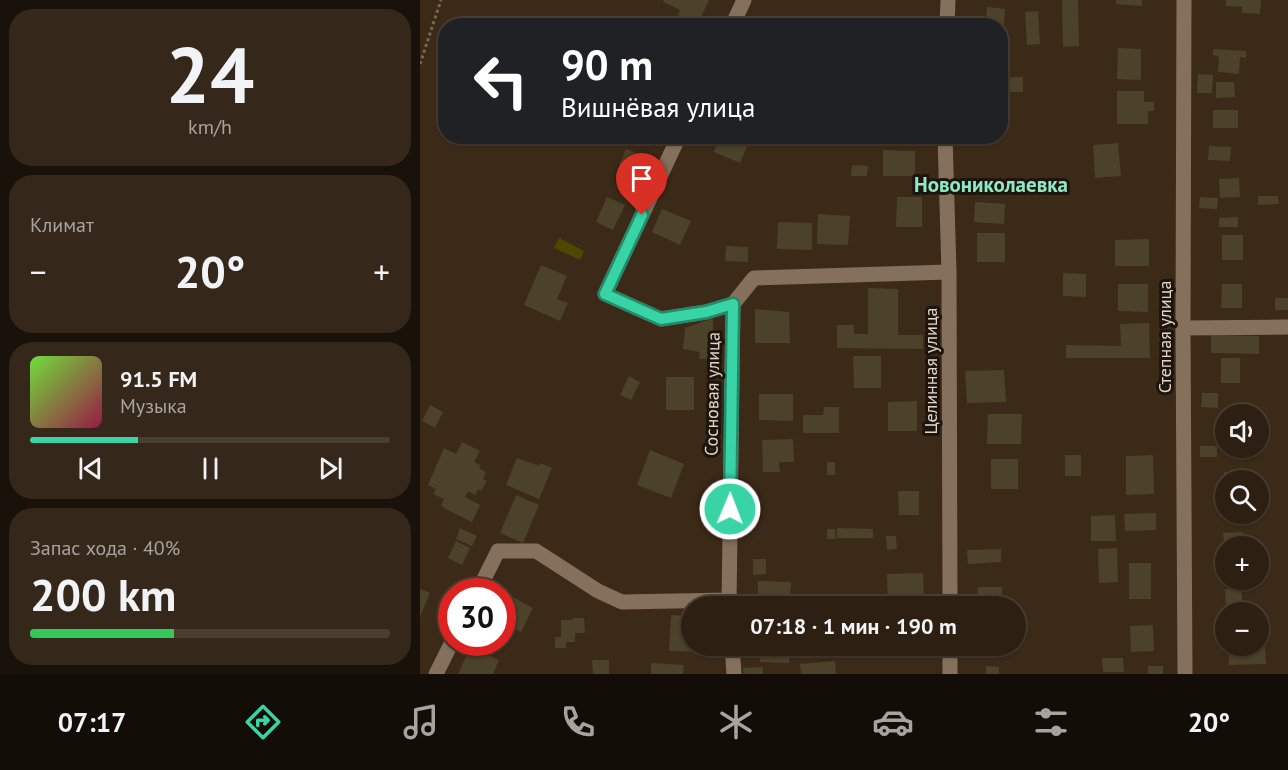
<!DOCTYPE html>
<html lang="ru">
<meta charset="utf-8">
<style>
:root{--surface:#2d2012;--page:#35281b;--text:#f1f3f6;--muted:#a7a39f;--line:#483e32;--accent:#38d4a6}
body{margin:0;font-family:"PT Sans",sans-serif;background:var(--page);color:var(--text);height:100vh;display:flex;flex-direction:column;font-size:22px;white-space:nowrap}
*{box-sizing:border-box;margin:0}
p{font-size:20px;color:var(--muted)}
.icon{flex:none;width:33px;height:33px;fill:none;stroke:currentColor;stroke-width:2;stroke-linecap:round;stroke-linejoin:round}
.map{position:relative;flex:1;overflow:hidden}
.side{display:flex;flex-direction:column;gap:9px;padding:9px;background:#19120a;width:420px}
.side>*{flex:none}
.banner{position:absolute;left:18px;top:18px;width:570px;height:126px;border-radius:24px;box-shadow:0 2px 4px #0004,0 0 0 2px var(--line);background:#202124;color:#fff;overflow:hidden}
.fabs{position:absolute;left:795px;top:404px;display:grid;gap:12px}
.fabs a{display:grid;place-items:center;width:54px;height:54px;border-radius:50%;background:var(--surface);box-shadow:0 2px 4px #0004,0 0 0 2px var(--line);font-size:30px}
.speed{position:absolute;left:18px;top:578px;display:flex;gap:12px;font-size:30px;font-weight:700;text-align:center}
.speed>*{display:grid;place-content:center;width:78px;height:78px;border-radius:50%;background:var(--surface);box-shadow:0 2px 4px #0004,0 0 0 2px var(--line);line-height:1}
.speed .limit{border:9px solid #d22;background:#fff;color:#111}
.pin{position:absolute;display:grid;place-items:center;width:51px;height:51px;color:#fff;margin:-62px -26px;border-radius:50% 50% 50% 0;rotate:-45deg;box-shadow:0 0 6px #0007}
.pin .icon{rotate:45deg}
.me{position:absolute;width:66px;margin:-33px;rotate:1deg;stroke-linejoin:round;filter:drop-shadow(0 0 4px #0008)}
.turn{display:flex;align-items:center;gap:21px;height:126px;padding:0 24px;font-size:27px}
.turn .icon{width:78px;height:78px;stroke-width:2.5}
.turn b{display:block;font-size:42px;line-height:51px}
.big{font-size:45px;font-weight:800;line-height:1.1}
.side .widget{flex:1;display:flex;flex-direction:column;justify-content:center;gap:9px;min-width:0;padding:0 21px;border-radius:24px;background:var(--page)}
.side .dial{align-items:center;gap:0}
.dial b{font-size:78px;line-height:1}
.song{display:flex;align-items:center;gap:18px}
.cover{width:72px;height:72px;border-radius:9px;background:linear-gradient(135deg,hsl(100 70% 55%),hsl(340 70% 35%))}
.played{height:6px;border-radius:3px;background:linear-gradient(90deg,var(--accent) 30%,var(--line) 30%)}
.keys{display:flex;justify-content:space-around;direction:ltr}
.heat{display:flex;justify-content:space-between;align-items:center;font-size:33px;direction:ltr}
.charge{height:9px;border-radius:4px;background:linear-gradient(90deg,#34c759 40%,var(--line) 0)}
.trip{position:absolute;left:261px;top:596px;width:345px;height:60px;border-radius:30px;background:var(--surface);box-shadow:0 2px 4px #0004,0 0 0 2px var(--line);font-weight:800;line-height:60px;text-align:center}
.dock{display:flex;height:96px;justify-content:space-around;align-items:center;background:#120d07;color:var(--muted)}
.dock .icon{width:42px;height:42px}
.dock .active{color:var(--accent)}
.dock b{font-size:27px;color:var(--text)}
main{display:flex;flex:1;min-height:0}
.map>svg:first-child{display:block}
</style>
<main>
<section class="side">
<div class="widget dial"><b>24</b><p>km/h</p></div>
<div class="widget"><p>Климат</p>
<div class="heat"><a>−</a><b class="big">20°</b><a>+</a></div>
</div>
<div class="widget">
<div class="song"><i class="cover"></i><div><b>91.5 FM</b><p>Музыка</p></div></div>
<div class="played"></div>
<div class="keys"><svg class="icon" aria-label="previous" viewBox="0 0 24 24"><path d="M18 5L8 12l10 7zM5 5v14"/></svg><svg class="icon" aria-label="pause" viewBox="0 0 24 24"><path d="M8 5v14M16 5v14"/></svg><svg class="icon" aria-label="next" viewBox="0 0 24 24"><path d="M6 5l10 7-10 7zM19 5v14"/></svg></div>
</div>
<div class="widget"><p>Запас хода · 40%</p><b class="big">200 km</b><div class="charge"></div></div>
</section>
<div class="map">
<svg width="868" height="674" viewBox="0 0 868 674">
<rect width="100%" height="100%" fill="#3c2a18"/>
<path fill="#4c4800" d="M 139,238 L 164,251 L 160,260 L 134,248 Z"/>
<path fill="#4c4129" d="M 244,0 L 289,0 L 278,24 L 258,15 L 260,10 L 243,2 Z
M 642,0 L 658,0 L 659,46 L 643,47 Z
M 696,0 L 722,0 L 722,6 L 696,4 Z
M 806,0 L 841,0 L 840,14 L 822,13 L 822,7 L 806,6 Z
M 567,7 L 585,9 L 582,50 L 580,50 L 580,26 L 555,26 L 556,18 L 566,19 Z
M 618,11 L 620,44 L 607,45 L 605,12 Z
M 698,48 L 721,49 L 721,80 L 697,79 Z
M 793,49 L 826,51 L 826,58 L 820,57 L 819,74 L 798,72 L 799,57 L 793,55 Z
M 778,74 L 793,75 L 792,93 L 777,93 Z
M 603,77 L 603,92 L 580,92 L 580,78 Z
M 796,82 L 814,82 L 815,97 L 796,98 Z
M 697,91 L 724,91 L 724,102 L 734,102 L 734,111 L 728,111 L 728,124 L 697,124 Z
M 793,110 L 818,110 L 818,128 L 793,128 Z
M 301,136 L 331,136 L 320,163 L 294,152 Z
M 698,143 L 701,176 L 675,178 L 673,145 Z
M 789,146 L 811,147 L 810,161 L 788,160 Z
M 206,149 L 222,156 L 215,172 L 199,165 Z
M 463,150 L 495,151 L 495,176 L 463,176 Z
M 432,165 L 448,166 L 447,176 L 431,176 Z
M 819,178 L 820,197 L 800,198 L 799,179 Z
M 838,196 L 858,196 L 859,204 L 838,205 Z
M 187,197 L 205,205 L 193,230 L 176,222 Z
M 477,197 L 502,197 L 502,227 L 476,227 Z
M 780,197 L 798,198 L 797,209 L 779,208 Z
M 555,202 L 585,204 L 584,224 L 554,222 Z
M 242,209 L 271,221 L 260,245 L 232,232 Z
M 398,214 L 430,216 L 428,245 L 397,244 Z
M 818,217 L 818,227 L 799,227 L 799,218 Z
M 358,222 L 392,223 L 392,250 L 357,249 Z
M 557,233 L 585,233 L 585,262 L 557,262 Z
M 802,235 L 823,235 L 823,260 L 802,260 Z
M 729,239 L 729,266 L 695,266 L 695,240 Z
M 306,246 L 328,247 L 328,262 L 305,261 Z
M 121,265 L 147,276 L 137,299 L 148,303 L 140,321 L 104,305 Z
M 643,273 L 666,274 L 666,297 L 643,296 Z
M 698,284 L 728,284 L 728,312 L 698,311 Z
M 802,284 L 822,284 L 822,308 L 801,308 Z
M 448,288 L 478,289 L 478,335 L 503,335 L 503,349 L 417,348 L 417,325 L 434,325 L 434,334 L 448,334 Z
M 855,298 L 868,298 L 868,310 L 855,310 Z
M 335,309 L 369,312 L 370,343 L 335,343 Z
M 293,318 L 293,359 L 279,359 L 280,352 L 263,349 L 265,328 Z
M 729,323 L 730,358 L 646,358 L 646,345 L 701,346 L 700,324 Z
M 791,335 L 839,336 L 839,354 L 791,353 Z
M 433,356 L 461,356 L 461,388 L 434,388 Z
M 801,358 L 820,358 L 820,383 L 801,383 Z
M 584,370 L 586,402 L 547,403 L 545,371 Z
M 209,376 L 220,382 L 211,400 L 200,395 Z
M 246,377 L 274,377 L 274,410 L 246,410 Z
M 782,393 L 798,393 L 798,408 L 781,407 Z
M 339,394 L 373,394 L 373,421 L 339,420 Z
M 497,401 L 497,431 L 468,431 L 468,402 Z
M 10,405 L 23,412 L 15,428 L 2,421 Z
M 404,407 L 419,407 L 419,433 L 383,433 L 383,415 L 403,415 Z
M 568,414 L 602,414 L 601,444 L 567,444 Z
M 797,418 L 806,418 L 806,446 L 799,446 Z
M 373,439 L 374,462 L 359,462 L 360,472 L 343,472 L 342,440 Z
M 42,442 L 60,451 L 54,462 L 61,465 L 59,468 L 66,472 L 63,479 L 67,481 L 61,491 L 58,489 L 55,495 L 48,491 L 45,497 L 60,505 L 52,522 L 24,508 L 21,505 L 24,499 L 13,494 L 16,489 L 8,485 L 24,448 L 36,454 Z
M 780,446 L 797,446 L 797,457 L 780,457 Z
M 230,450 L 264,464 L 251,498 L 217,485 Z
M 645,455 L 661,455 L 661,476 L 645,476 Z
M 733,455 L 734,494 L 706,495 L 706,456 Z
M 97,458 L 119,466 L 120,463 L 132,468 L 119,499 L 86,485 Z
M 571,459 L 598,459 L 598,489 L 571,489 Z
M 407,462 L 415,462 L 415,475 L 407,475 Z
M 804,472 L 820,472 L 820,480 L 806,480 L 806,500 L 803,500 Z
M 478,491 L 499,491 L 499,515 L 479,515 Z
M 96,495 L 119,505 L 103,543 L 80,533 Z
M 736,513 L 736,530 L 705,531 L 704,514 Z
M 816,514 L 836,514 L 835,524 L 816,523 Z
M 695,515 L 696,541 L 671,541 L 671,516 Z
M 40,528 L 57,536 L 52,546 L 36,539 Z
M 417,528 L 453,529 L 453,538 L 417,538 Z
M 407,529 L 415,529 L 416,539 L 407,539 Z
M 823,532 L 823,546 L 804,546 L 803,533 Z
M 466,536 L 476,536 L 477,549 L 467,550 Z
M 36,541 L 50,548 L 42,565 L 28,558 Z
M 697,548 L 698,582 L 679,583 L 678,549 Z
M 581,549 L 581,562 L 548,564 L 547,550 Z
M 333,559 L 346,559 L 346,574 L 333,575 Z
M 709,563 L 731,563 L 731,599 L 709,599 Z
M 503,573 L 504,606 L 468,606 L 467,574 Z
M 806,579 L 831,579 L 831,581 L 806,583 Z
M 338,581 L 371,582 L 370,606 L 338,606 Z
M 558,587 L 582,587 L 582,606 L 557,606 Z
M 0,589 L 10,593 L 0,617 Z
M 805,589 L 822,589 L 822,607 L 806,607 Z
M 85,593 L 113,608 L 101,632 L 82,622 L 82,598 Z
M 251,615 L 272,616 L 272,645 L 282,645 L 282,652 L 249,651 Z
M 153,618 L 164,618 L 165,633 L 155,633 L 155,642 L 146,642 L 146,648 L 135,648 L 135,637 L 141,637 L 141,620 L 153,620 Z
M 733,625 L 734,651 L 711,652 L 710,626 Z
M 323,645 L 370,645 L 369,663 L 340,662 L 341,648 L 323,647 Z
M 552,645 L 578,645 L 578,649 L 552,648 Z
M 50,647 L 79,660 L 73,674 L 38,674 Z
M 845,647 L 846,664 L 809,665 L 808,648 Z
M 682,658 L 703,658 L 704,672 L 683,672 Z
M 172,660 L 189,660 L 189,674 L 173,674 Z
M 415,661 L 416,674 L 381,674 L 380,664 Z
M 231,663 L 264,665 L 263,674 L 231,674 Z
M 566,666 L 579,667 L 579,674 L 566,674 Z
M 728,666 L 743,666 L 743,674 L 728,674 Z
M 343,667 L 343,674 L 323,674 L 323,668 Z"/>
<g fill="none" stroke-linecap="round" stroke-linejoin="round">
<path stroke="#786859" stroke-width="3" stroke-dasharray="3 3" stroke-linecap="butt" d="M 0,64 L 21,0"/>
<path stroke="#85705c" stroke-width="15" d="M 764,0 L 763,328 L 765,674
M 312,26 L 324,0
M 527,26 L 528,0
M 259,136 L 185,294 L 241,319 L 286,312 L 313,304
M 525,136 L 529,272 L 530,606
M 763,328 L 868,327
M 58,591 L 78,551 L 116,551 L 178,591 L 202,602 L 308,600
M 309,606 L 313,304 L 334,278 L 529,272
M 312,645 L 314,674
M 530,645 L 530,674
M 16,674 L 32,642"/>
</g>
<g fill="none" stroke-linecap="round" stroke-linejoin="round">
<g stroke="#248a6c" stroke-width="15">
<path id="route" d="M 222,215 L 185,294 L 241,319 L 286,312 L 313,304 L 310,509"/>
</g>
<use href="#route" stroke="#38d4a6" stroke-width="10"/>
</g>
<g text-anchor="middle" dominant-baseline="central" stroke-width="6" stroke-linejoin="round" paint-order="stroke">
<g font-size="18" fill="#e0d4c9" stroke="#1d150d">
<text transform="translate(744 337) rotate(-90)">Степная улица</text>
<text transform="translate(510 371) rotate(-90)">Целинная улица</text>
<text transform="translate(292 394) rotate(-89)">Сосновая улица</text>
</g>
<g font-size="21" font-weight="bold" fill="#8ee9c7" stroke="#1d150d">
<text x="571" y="184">Новониколаевка</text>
</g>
</g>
</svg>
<div class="fabs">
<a><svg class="icon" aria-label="sound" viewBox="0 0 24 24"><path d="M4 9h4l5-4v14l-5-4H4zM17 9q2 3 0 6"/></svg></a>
<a><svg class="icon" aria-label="search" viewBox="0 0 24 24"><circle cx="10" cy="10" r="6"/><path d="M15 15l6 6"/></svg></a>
<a>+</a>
<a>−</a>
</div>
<div class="speed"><div class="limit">30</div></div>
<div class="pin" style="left:222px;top:215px;background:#d93025"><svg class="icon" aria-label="arrive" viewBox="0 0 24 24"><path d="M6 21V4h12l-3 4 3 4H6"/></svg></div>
<svg class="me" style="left:310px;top:509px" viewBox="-20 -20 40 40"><circle r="17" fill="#38d4a6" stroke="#fff" stroke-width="3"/><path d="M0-11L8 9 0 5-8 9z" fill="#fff"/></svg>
<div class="trip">07:18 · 1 мин · 190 m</div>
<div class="banner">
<div class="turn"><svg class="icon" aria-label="left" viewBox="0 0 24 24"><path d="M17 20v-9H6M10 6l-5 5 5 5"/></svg><div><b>90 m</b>Вишнёвая улица</div></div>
</div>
</div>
</main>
<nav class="dock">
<b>07:17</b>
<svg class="icon active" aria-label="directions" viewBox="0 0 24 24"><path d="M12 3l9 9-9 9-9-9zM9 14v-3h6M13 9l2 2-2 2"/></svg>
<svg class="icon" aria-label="music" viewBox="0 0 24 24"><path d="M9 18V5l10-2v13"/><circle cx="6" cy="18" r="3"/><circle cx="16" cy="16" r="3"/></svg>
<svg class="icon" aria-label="phone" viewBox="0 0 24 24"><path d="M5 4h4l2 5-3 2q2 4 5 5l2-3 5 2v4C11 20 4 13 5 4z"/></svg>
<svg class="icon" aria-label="climate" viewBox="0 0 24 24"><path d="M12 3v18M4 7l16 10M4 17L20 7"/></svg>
<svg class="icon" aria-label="car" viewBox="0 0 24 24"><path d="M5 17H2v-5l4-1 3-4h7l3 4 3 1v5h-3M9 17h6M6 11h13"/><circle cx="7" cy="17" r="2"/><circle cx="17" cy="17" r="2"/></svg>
<svg class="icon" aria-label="filters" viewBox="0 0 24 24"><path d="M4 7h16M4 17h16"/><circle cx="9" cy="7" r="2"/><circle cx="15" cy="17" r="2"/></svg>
<b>20°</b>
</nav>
